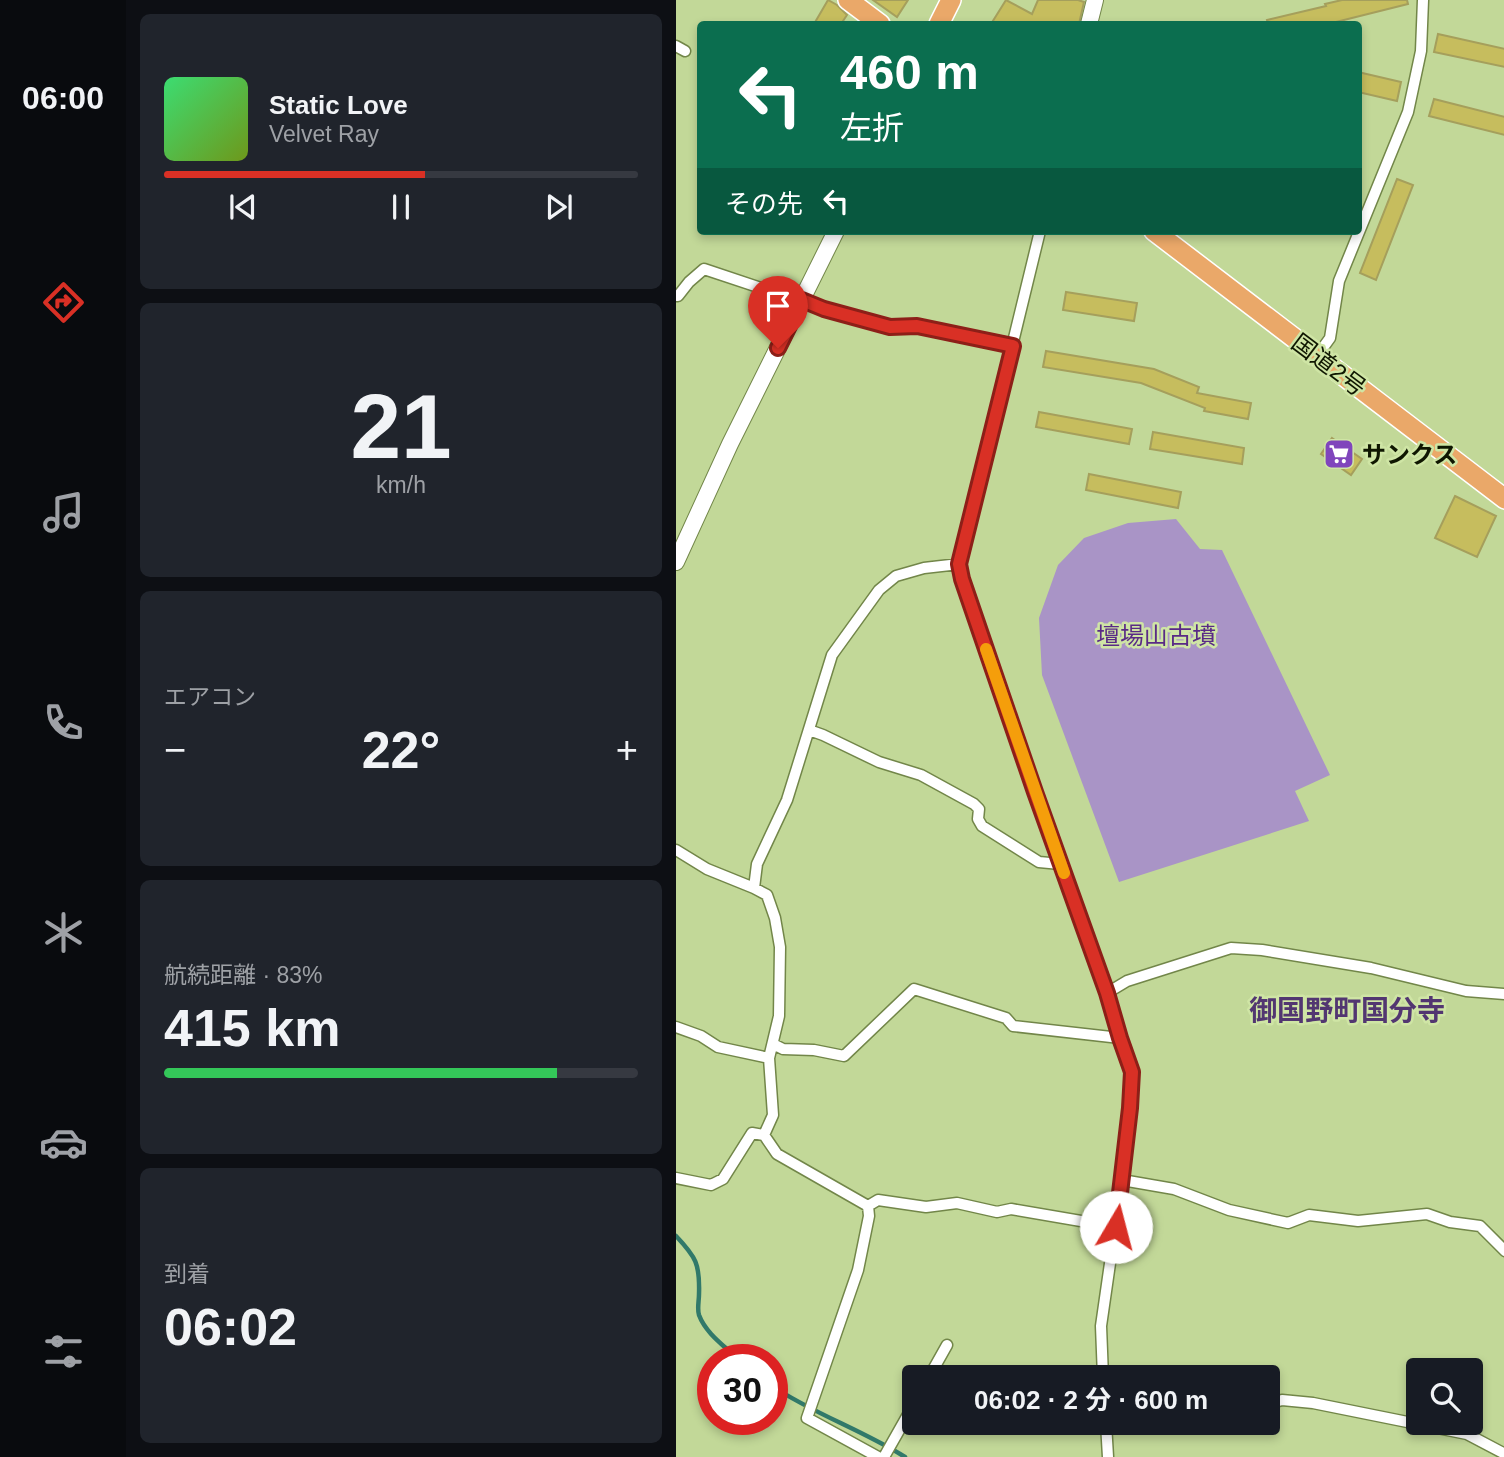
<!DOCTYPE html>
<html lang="ja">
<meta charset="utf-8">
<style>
:root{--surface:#171b24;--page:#20242c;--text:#f1f3f6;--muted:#9ea1a6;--line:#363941;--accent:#d93025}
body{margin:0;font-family:Arial,"Noto Sans JP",sans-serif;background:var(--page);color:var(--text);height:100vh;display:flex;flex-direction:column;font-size:26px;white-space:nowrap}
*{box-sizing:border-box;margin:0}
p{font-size:23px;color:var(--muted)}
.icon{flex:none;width:38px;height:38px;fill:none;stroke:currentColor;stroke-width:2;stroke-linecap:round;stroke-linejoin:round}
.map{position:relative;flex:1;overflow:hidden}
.drawer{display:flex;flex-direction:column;gap:14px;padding:14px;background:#0d0f14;width:550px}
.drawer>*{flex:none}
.top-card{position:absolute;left:21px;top:21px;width:665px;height:214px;border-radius:7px;box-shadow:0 4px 10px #0003;background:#0b6e4f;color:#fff;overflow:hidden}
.fabs{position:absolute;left:730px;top:1358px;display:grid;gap:14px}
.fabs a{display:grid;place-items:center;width:77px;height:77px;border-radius:7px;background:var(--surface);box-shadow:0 4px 10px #0003;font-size:35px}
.speed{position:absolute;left:21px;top:1344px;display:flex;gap:14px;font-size:35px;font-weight:700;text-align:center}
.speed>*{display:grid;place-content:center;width:91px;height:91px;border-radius:50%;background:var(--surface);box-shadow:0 4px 10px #0003;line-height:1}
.speed .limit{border:10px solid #d22;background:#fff;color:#111}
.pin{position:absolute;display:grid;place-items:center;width:60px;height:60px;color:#fff;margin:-72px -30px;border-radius:50% 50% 50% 0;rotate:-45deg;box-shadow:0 0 7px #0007}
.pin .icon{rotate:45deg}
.me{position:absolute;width:77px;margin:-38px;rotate:8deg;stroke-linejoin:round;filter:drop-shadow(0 0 5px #0008)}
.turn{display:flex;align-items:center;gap:24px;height:147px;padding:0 28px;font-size:32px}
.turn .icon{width:91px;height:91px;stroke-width:2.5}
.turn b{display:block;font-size:49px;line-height:60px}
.then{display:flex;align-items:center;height:66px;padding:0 28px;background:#0003;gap:14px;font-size:26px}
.big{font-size:52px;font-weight:700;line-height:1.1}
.drawer .widget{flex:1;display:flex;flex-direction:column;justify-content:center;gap:10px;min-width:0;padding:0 24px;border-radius:10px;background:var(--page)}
.drawer .dial{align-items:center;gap:0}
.dial b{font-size:91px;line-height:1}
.song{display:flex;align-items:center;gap:21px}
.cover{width:84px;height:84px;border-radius:10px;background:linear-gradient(135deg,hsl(140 70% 55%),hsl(80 70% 35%))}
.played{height:7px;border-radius:4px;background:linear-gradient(90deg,var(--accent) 55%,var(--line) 55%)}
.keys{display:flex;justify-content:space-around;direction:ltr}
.heat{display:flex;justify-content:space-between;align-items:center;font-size:38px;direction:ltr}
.charge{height:10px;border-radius:5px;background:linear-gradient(90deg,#34c759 83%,var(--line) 0)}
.trip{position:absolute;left:226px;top:1365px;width:378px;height:70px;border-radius:7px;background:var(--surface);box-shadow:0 4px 10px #0003;font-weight:700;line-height:70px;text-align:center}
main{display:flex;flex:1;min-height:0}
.tabs{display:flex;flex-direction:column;width:126px;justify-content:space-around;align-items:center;background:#090b0e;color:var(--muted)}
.tabs .icon{width:49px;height:49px}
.tabs .active{color:var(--accent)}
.tabs b{font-size:32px;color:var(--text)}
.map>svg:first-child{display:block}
</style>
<main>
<nav class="tabs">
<b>06:00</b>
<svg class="icon active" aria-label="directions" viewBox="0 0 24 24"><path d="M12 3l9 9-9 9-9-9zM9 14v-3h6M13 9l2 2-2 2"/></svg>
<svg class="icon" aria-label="music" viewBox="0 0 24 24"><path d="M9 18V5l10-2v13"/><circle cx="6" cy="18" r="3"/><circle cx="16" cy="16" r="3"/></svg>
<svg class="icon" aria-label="phone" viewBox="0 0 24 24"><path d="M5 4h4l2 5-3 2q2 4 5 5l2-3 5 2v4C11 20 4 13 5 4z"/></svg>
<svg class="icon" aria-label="climate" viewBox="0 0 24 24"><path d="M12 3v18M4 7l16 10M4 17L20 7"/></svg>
<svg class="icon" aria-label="car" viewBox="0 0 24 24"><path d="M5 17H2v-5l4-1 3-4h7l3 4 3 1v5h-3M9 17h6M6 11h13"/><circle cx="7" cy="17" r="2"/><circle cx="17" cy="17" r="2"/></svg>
<svg class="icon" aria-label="filters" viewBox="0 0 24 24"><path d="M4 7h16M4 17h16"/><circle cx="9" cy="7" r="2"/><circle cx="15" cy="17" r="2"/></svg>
</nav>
<section class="drawer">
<div class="widget">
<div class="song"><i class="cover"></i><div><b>Static Love</b><p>Velvet Ray</p></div></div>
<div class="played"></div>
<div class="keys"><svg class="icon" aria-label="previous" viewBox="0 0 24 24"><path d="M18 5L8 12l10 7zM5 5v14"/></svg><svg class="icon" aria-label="pause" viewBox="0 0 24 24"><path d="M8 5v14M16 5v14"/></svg><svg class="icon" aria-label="next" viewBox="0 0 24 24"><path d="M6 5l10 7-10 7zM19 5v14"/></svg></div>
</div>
<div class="widget dial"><b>21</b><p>km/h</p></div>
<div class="widget"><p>エアコン</p>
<div class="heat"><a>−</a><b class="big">22°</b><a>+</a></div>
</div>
<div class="widget"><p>航続距離 · 83%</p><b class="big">415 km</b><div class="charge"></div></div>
<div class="widget"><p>到着</p><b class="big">06:02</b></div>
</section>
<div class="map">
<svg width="829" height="1457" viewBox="0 0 829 1457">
<rect width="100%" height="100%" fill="#c2d898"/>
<path fill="#a994c6" d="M 500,519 L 524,549 L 546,550 L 654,775 L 619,791 L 633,821 L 443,882 L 366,675 L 363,618 L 382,565 L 408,538 L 452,523 Z"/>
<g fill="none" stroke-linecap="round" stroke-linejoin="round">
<path stroke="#31796a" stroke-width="4.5" d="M 0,1236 C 20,1257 24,1264 23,1294 C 23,1301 21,1309 23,1315 C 30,1334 50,1347 63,1360
M 96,1386 C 138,1414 186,1430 229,1457"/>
</g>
<path fill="#c6bd5e" stroke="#a59f5c" stroke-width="2" d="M 152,0 L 161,5 L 171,15 L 165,24 L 138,24 Z
M 197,0 L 232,0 L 221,17 Z
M 330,0 L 356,14 L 362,0 L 402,0 L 408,2 L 403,24 L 315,24 Z
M 666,0 L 731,0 L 732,4 L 652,24 L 592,24 L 591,20 L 650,6 L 649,4 Z
M 762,34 L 829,49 L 829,67 L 758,52 Z
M 682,72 L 725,82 L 721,101 L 682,92 Z
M 758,99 L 829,117 L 829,135 L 753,116 Z
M 721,179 L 737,185 L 700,280 L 684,273 Z
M 390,292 L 461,303 L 458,321 L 387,310 Z
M 370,351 L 478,369 L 523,387 L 521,393 L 575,403 L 572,419 L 528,411 L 529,408 L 465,383 L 367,367 Z
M 363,412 L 456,429 L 453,444 L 360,427 Z
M 477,432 L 568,448 L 566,464 L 474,449 Z
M 656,438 L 686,459 L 675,475 L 645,454 Z
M 413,474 L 505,492 L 502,508 L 410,490 Z
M 779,496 L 820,516 L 801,557 L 759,538 Z"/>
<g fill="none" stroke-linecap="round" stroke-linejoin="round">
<g stroke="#728649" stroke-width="13">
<path id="street" d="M 0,46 L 9,51
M 364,231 L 283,564 L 286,579 L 431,993 L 444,1038 L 456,1072 L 454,1108 L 446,1180 L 425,1326 L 427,1377
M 0,296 L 2,296 L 13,282 L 28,269 L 148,309 L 214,327 L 241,326 L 337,346
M 641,356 L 654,338 L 663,281 L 732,112 L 745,51 L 747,0
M 133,730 L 147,735 L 203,762 L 245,775 L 298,804 L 303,809 L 302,819 L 306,826 L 363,862 L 384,864
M 0,850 L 31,869 L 78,888 L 91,895 L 99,918 L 104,947 L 103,1016 L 93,1058 L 97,1115 L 88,1135
M 78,888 L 81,864 L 111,800 L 156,655 L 203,590 L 220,576 L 248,568 L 283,564
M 431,993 L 451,981 L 555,948 L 586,950 L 695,968 L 790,991 L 829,994
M 0,1027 L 25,1036 L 42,1047 L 93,1058
M 97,1044 L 107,1049 L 138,1050 L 168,1056 L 238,989 L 330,1018 L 337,1026 L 444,1038
M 0,1178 L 35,1185 L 47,1179 L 76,1133 L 88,1135 L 101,1154 L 192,1206
M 446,1180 L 498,1189 L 553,1210 L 612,1223 L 633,1215 L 682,1221 L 751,1214 L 774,1222 L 804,1226 L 829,1251
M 192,1206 L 193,1216 L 182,1270 L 131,1418 L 202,1457
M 192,1206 L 202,1200 L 250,1207 L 281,1203 L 321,1212 L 335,1209 L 440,1227
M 253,1377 L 271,1345
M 592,1404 L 606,1400 L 637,1403 L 791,1434 L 829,1454
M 430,1423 L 432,1457
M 208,1457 L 238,1404"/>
</g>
<g stroke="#728649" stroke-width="18">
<path id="secondary" d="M 413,24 L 419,0
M 0,562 L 54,444 L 160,231"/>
</g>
<g stroke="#fff" stroke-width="22">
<path id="highway" d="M 172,0 L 204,24
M 263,24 L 275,0
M 478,231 L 829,499"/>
</g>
<use href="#street" stroke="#fff" stroke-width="10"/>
<use href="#secondary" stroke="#fff" stroke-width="16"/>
<use href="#highway" stroke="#eaa869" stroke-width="19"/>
</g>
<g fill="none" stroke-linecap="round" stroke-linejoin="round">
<g stroke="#8d1f18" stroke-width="18">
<path id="route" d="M 102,348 L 126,300 L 148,309 L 214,327 L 241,326 L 337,346 L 283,564 L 286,579 L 359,792 L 431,993 L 444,1038 L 456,1072 L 454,1108 L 440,1227"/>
</g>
<use href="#route" stroke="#d93025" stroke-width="12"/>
<path stroke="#f59e0b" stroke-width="12" d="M 310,649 L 388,873"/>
</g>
<defs>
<g id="supermarket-square" transform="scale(1.575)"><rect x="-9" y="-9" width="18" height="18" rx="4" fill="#8045bc" stroke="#cfe5a5"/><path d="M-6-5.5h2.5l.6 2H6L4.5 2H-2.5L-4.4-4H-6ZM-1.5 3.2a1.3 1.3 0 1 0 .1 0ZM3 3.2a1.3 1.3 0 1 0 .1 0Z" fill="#fff"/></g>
</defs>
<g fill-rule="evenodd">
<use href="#supermarket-square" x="663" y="454"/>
</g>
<g text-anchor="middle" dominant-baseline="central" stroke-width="5" stroke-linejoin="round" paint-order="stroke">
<g font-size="24" fill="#0f1601" stroke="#cfe5a5">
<text transform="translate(653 365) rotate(37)">国道2号</text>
</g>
<g font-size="24" font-weight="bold" fill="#0f1601" stroke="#cfe5a5" text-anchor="start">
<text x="686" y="454">サンクス</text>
</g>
<g font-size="24" fill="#592a86" stroke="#cfe5a5">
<text x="480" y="635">壇場山古墳</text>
</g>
<g font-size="28" font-weight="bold" fill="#523671" stroke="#cfe5a5">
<text x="671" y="1010">御国野町国分寺</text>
</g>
</g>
</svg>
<div class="fabs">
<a><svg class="icon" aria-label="search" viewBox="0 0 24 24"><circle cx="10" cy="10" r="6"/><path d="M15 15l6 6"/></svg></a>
</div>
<div class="speed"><div class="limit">30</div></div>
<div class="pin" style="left:102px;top:348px;background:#d93025"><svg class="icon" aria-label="arrive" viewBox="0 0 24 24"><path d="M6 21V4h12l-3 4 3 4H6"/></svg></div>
<svg class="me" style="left:440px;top:1227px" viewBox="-20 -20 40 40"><circle r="19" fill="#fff"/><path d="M0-13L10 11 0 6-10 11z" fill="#d93025"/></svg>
<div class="trip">06:02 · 2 分 · 600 m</div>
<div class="top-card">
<div class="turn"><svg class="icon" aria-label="left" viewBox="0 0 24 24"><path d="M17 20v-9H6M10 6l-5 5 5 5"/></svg><div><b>460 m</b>左折</div></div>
<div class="then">その先<svg class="icon" aria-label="left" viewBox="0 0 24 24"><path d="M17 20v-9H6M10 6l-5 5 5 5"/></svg></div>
</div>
</div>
</main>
